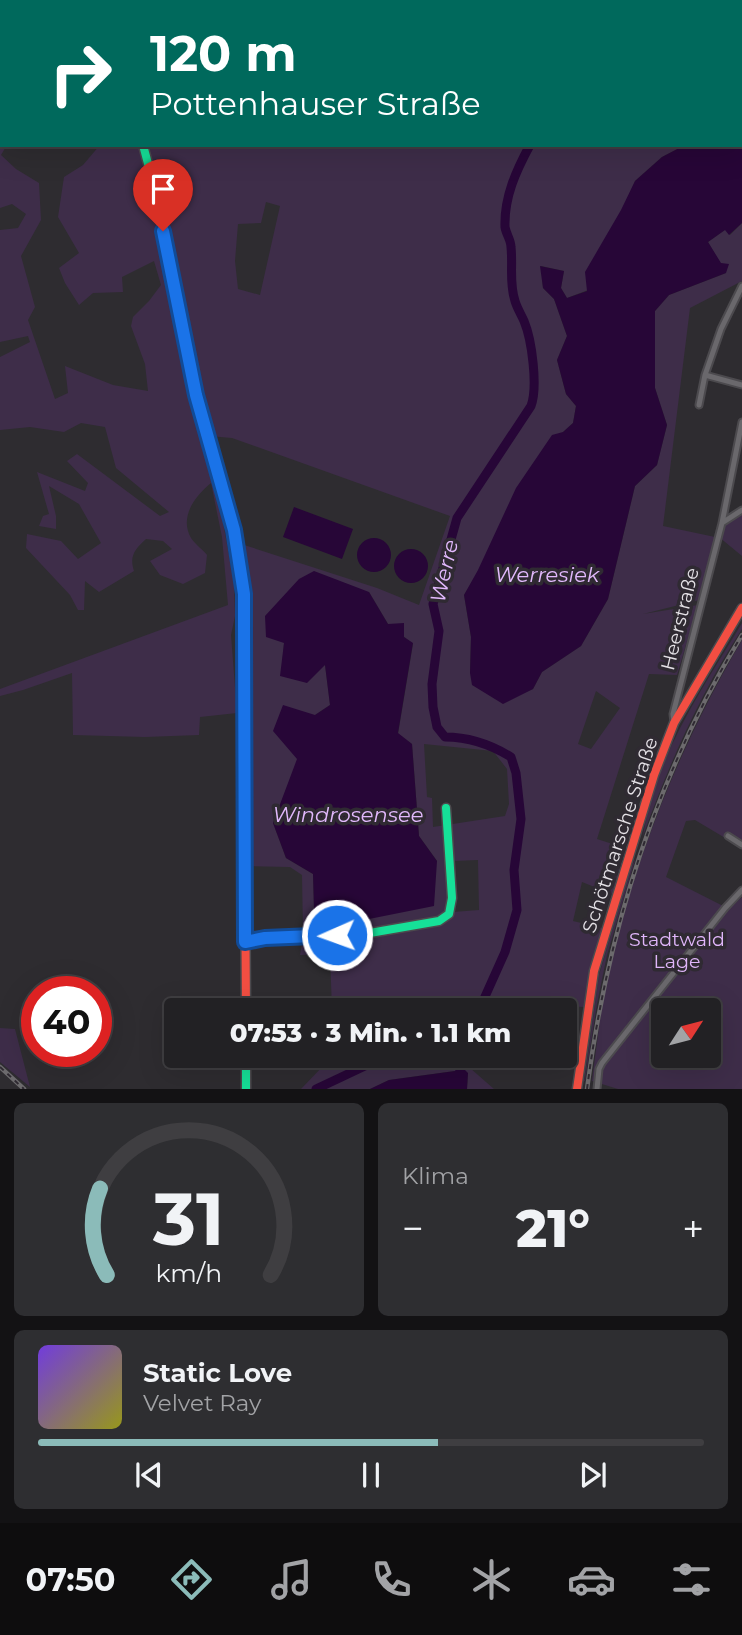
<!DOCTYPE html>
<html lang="de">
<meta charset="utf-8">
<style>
:root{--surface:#222124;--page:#2e2e31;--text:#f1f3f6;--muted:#a2a3a6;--line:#3f3e41;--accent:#8bbbb9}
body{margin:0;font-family:Montserrat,sans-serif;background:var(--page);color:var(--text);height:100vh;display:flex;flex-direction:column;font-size:26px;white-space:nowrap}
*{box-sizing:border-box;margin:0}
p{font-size:23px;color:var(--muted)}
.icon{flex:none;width:38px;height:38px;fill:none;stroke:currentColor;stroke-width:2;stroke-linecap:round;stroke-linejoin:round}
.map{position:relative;height:1089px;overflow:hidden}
.details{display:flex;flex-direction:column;gap:14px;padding:14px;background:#131214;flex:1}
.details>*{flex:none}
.top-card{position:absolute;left:0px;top:0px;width:742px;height:147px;box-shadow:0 7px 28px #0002,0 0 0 2px var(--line);background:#00695c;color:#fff;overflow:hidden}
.needle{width:46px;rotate:54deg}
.fabs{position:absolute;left:651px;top:998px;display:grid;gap:14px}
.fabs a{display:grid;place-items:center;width:70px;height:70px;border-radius:7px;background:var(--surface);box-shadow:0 7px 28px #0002,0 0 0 2px var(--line);font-size:35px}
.speed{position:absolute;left:21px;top:976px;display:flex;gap:14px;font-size:35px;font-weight:700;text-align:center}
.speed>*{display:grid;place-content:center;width:91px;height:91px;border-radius:50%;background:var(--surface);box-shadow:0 7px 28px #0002,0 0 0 2px var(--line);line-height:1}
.speed .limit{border:10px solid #d22;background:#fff;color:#111}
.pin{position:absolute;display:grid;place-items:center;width:60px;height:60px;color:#fff;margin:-72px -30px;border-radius:50% 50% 50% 0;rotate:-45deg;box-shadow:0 0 7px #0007}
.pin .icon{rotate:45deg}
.me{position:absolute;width:77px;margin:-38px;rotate:268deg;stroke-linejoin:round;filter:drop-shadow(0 0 5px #0008)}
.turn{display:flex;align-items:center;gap:24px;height:147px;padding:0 35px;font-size:32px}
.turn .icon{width:91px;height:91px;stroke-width:2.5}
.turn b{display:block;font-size:49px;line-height:60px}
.big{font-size:52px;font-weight:800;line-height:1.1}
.details .widget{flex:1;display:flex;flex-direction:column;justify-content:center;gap:10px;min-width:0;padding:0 24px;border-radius:10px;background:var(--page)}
.details .dial{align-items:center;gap:0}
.dial svg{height:182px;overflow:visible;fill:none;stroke:var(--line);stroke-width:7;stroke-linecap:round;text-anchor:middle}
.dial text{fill:var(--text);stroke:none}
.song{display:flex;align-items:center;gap:21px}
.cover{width:84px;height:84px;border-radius:10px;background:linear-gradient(135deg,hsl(260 70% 55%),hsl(60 70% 35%))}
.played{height:7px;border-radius:4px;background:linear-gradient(90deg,var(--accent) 60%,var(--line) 60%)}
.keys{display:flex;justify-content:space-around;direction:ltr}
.heat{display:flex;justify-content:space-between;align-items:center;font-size:38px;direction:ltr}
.details .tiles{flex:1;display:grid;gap:14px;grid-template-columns:1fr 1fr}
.widget:last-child{grid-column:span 2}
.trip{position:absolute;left:164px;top:998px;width:413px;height:70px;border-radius:7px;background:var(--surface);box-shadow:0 7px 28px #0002,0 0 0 2px var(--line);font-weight:800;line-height:70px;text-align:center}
.tabs{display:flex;height:112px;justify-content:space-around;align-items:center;background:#0e0d0e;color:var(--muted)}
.tabs .icon{width:49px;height:49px}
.tabs .active{color:var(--accent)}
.tabs b{font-size:32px;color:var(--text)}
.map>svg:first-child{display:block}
</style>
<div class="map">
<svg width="742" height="1089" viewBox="0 0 742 1089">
<rect width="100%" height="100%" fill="#2e2c30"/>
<path fill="#3e2d49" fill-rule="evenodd" d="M 2,102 L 2,145 L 7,145 L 1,155 L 16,169 L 39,183 L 41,220 L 21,256 L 35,307 L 28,320 L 55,399 L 68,393 L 65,366 L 113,385 L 148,391 L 145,364 L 131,326 L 133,317 L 149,301 L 161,285 L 154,261 L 122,277 L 123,292 L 93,293 L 79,305 L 65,283 L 59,268 L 79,253 L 58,217 L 64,177 L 83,165 L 100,145 L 685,145 L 662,157 L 635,181 L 588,290 L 567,298 L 561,288 L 564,271 L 541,266 L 543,288 L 554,299 L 567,336 L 557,360 L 566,394 L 576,406 L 573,423 L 563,432 L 464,595 L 471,637 L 470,673 L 512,698 L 533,689 L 542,672 L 581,646 L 608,599 L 635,486 L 657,465 L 667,425 L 655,388 L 655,311 L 669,295 L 726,273 L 708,242 L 726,229 L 730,235 L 742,223 L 742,281 L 690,308 L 663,526 L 715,537 L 699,600 L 643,614 L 698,605 L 677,675 L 649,674 L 597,839 L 625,848 L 612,894 L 582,882 L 573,921 L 602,928 L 584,1007 L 547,1005 L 544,1010 L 332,1010 L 330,954 L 300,955 L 303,938 L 365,931 L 303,933 L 302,875 L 290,867 L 246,866 L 248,619 L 238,543 L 377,588 L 419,605 L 450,516 L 232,438 L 209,436 L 201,438 L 218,495 L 234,582 L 235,616 L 231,635 L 237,713 L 200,717 L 199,735 L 145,737 L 73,735 L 72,673 L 23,690 L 0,696 L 0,689 L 228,605 L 222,537 L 211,483 C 195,496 179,517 191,538 C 195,544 203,550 207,555 L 205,573 L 183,584 L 160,575 L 150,561 L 172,549 L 163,541 L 146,539 C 135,549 129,556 134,571 L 99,592 L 85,581 L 84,610 L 78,610 L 70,595 L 26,548 L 27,534 L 61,541 L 78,559 L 101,543 L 79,504 L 49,486 L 56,516 L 56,529 L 39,526 L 43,516 L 49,514 L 37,472 L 85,491 L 88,483 L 67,461 L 77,454 L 160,516 L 169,512 L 116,468 L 105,427 L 81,423 L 64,432 L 30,427 L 0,430 L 0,357 L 30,342 L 28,336 L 0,342 L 0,230 L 18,228 L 26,214 L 12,204 L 0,208 L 0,104 ZM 266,202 L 280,206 L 260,295 L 238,289 L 235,261 L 238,224 L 261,223 ZM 369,592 L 388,624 L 413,644 L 398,734 L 412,744 L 419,836 L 437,861 L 314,908 L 313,874 L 286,858 L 273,823 L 315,715 L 330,705 L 325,665 L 281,676 L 284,643 ZM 596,691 L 620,708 L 591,749 L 578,744 ZM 424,744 L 493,751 L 507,769 L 509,804 L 505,816 L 433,827 L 432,798 L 427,797 ZM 478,860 L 479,910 L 453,912 L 453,861 Z
M 742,513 L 742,556 L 719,537 L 725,524 Z
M 742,623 L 742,629 C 700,694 669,764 643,836 C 655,756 701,691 742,623 Z
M 742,640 L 742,848 L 695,820 L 686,821 L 666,877 L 729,909 L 742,897 L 742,1089 L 618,1089 L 592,1081 C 598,1035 603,989 615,944 C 645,834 684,739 742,640 ZM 663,1010 L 709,1010 L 709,1055 L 663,1055 Z
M 636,857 L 607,955 L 597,1004 L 585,1081 L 584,1081 L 599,975 L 630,870 Z
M 0,1028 L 15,1029 L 30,1087 L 0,1062 Z
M 328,1055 L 477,1055 L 470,1068 L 494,1089 L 467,1089 L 468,1073 L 455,1071 L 389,1080 L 370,1089 L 301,1089 L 325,1064 Z"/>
<path fill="#270637" d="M 742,73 L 742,223 L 729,235 L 725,230 L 708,242 L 721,263 L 729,264 L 726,273 L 669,295 L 655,311 L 655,388 L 667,425 L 657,465 L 635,486 L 608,599 L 581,646 L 542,672 L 533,689 L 503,704 L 472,685 L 470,673 L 471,637 L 464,595 L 478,570 L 516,488 L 552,435 L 563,432 L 573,423 L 576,406 L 566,394 L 557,360 L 567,336 L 554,299 L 543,288 L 540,266 L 564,271 L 561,288 L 567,298 L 587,291 L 585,272 L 621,210 L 635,181 L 662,157 L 685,145 L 740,145 Z
M 294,507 L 353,529 L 342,559 L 283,537 Z
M357 555a17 17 0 1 1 34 0a17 17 0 1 1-34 0Z
M394 566a17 17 0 1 1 34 0a17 17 0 1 1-34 0Z
M 314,571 L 369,592 L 388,624 L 404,623 L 404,637 L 413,643 L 398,733 L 412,744 L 419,836 L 437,861 L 434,906 L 359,921 L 314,909 L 313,874 L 286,858 L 273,823 L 297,759 L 273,731 L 283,705 L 315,715 L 330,705 L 325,665 L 307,683 L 280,676 L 284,643 L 266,637 L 265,616 L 299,579 Z
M 459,1064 L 468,1073 L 467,1089 L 370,1089 L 389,1080 L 455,1071 Z"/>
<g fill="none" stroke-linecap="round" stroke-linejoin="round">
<path stroke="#270637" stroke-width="9" d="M 740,27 L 742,26
M 479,1010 L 505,952 L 517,910 L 514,870 L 521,819 L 516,773 L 511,757 C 490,744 470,737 445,737 L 437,727 L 433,707 L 432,684 L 439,631 L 433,604 L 457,518 L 531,406 C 538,387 532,340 524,321 C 521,314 517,308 515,301 C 509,283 513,266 511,247 C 511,240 506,234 505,227 C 504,197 516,171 530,145
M 316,1089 L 367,1065 L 401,1055"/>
<g stroke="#4c4a4e" stroke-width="9">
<path id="street" d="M 742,286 L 721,329 L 705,375 L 742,385
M 699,405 L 705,375
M 722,523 L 742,510
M 674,723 L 673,714 L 722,523 L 742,422
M 728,836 L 742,845
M 597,1089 L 599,1069 L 602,1063 L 725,908 L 742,890"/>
</g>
<g stroke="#4c4a4e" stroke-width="11">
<path id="fast" d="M 143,145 L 154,186 L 196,395 L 234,530 L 243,587
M 245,942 L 265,938 L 364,934 L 439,921 L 449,914 L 452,898 L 446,808
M 246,1055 L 246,1089"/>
</g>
<g stroke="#4c4a4e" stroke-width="11">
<path id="jam" d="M 82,0 L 83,2
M 243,587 L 246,1010
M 577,1089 L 594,971 L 654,775 L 674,723 L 742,608"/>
</g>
<use href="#street" stroke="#6a686c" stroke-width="5"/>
<use href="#fast" stroke="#16e098" stroke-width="8"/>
<use href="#jam" stroke="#f24e42" stroke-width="8"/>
<g stroke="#6c6a6d" stroke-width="4.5">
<path id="rail" d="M 0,1067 L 24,1089
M 587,1089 C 608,928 657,774 742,635"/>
</g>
<use href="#rail" stroke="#2f2a32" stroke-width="2" stroke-dasharray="5" stroke-linecap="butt"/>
</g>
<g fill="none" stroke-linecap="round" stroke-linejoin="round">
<g stroke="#114b97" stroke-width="18">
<path id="route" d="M 163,231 L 196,395 L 234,530 L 244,594 L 244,626 L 245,942 L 265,938 L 337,935"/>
</g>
<use href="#route" stroke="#1a73e8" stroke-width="12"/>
</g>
<g text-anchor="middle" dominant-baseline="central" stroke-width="7" stroke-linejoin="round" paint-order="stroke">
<g font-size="19" fill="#e4e1e6" stroke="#2f2a32">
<text transform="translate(680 619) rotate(-76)">Heerstraße</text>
<text transform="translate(620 835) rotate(-72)">Schötmarsche Straße</text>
</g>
<g font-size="19" fill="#e0b6fa" stroke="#2f2a32">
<text x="677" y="939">Stadtwald<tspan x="677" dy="22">Lage</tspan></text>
</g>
<g font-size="21" font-style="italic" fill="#e2b9fd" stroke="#2f2a32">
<text transform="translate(444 571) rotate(-77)">Werre</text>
<text x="547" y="574">Werresiek</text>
<text x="348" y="814">Windrosensee</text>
</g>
</g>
</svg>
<div class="fabs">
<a><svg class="needle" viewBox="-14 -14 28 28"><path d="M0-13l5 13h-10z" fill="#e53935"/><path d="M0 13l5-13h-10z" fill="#a2a3a6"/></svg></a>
</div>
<div class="speed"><div class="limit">40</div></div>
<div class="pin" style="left:163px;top:231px;background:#d93025"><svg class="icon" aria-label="arrive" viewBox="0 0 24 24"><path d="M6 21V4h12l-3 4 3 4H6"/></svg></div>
<svg class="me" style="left:337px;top:935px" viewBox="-20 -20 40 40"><circle r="17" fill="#1a73e8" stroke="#fff" stroke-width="3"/><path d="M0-11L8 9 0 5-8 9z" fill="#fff"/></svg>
<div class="trip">07:53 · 3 Min. · 1.1 km</div>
<div class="top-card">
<div class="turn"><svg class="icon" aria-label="right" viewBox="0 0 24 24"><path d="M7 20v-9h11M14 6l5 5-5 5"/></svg><div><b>120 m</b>Pottenhauser Straße</div></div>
</div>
</div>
<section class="details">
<div class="tiles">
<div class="widget dial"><svg viewBox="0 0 100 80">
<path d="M14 69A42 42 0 1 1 86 69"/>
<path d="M14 69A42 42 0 0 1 11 31" stroke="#8bbbb9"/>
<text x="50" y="56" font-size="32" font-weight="700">31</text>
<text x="50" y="72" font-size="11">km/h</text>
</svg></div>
<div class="widget"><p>Klima</p>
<div class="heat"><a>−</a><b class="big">21°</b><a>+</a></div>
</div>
<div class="widget">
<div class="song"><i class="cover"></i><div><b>Static Love</b><p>Velvet Ray</p></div></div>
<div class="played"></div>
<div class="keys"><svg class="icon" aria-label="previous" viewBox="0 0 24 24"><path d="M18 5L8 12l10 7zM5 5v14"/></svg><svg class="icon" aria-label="pause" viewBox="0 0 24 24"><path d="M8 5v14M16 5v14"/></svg><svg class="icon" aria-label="next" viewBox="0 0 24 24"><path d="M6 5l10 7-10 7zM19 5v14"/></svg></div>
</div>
</div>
</section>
<nav class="tabs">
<b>07:50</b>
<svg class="icon active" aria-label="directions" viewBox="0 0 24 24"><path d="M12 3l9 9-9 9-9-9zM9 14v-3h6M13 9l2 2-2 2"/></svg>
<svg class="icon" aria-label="music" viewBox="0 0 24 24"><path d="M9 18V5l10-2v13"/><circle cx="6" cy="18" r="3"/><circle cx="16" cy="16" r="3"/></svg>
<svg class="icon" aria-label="phone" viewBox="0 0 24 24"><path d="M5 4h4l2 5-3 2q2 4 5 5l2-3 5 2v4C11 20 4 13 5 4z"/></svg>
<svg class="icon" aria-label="climate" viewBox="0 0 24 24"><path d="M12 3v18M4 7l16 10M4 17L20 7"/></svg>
<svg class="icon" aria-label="car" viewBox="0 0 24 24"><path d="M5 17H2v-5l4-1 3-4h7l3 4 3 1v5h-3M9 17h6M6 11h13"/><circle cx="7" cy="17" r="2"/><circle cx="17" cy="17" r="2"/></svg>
<svg class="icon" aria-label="filters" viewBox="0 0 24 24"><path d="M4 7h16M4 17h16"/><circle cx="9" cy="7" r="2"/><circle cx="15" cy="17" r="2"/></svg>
</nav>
